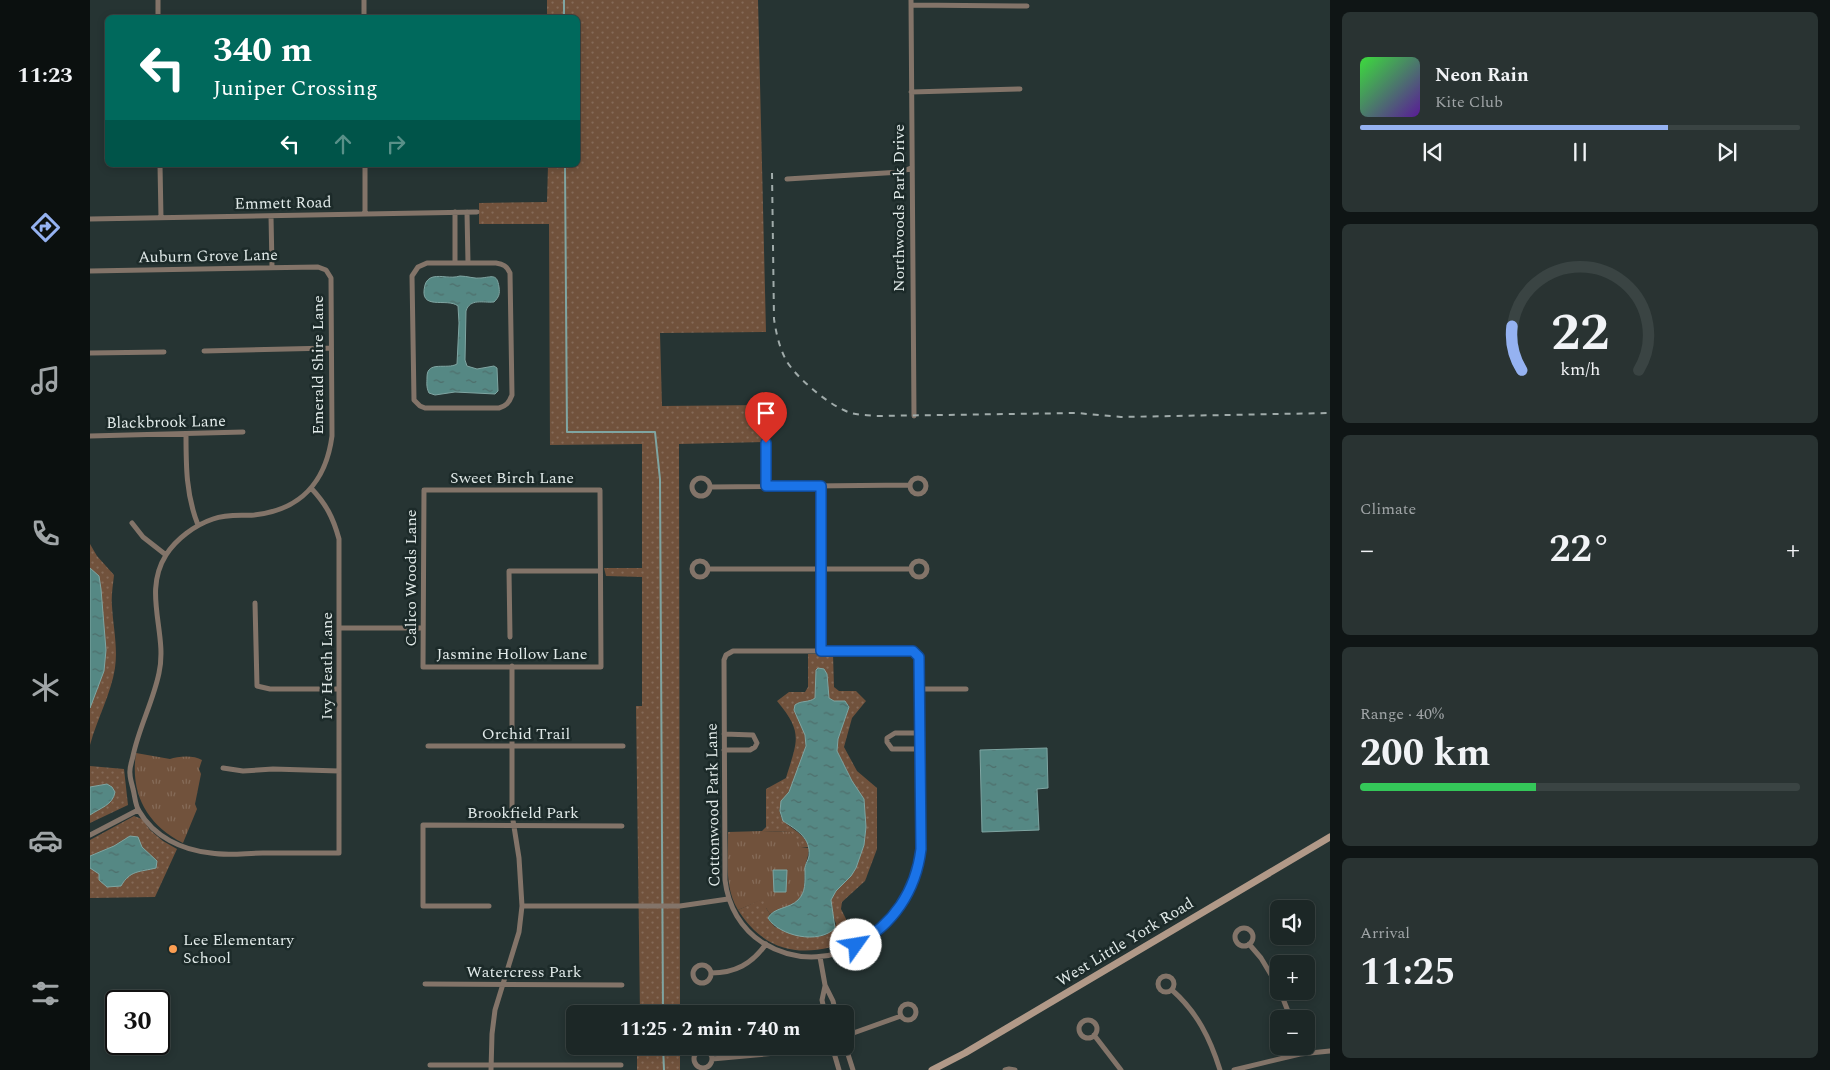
<!DOCTYPE html>
<meta charset="utf-8">
<style>
:root{--surface:#1c2726;--page:#293332;--text:#f1f3f6;--muted:#a0a5a7;--line:#3a4443;--accent:#95b2f1}
body{margin:0;font-family:Spectral,serif;background:var(--page);color:var(--text);height:100vh;display:flex;flex-direction:column;font-size:19px;white-space:nowrap}
*{box-sizing:border-box;margin:0}
p{font-size:16px;color:var(--muted)}
.icon{flex:none;width:28px;height:28px;fill:none;stroke:currentColor;stroke-width:2;stroke-linecap:round;stroke-linejoin:round}
.map{position:relative;flex:1;overflow:hidden}
.sheet{display:flex;flex-direction:column;gap:12px;padding:12px;background:#0f1515;width:500px}
.sheet>*{flex:none}
.top-card{position:absolute;left:15px;top:15px;width:475px;height:152px;border-radius:8px;box-shadow:0 2px 8px #0003,0 0 0 1px var(--line);background:#00695c;color:#fff;overflow:hidden}
.tools{position:absolute;left:1180px;top:900px;display:grid;gap:10px}
.tools a{display:grid;place-items:center;width:45px;height:45px;border-radius:8px;background:var(--surface);box-shadow:0 2px 8px #0003,0 0 0 1px var(--line);font-size:25px}
.speed{position:absolute;left:15px;top:990px;display:flex;gap:10px;font-size:25px;font-weight:700;text-align:center}
.speed>*{display:grid;place-content:center;width:65px;height:65px;border-radius:50%;background:var(--surface);box-shadow:0 2px 8px #0003,0 0 0 1px var(--line);line-height:1}
.speed .limit{border:2px solid #111;border-radius:8px;background:#fff;color:#111}
.pin{position:absolute;display:grid;place-items:center;width:42px;height:42px;color:#fff;margin:-51px -21px;border-radius:50% 50% 50% 0;rotate:-45deg;box-shadow:0 0 5px #0007}
.pin .icon{rotate:45deg}
.me{position:absolute;width:55px;margin:-28px;rotate:58deg;stroke-linejoin:round;filter:drop-shadow(0 0 4px #0008)}
.turn{display:flex;align-items:center;gap:18px;height:105px;padding:0 25px;font-size:22px}
.turn .icon{width:65px;height:65px;stroke-width:2.5}
.turn b{display:block;font-size:35px;line-height:42px}
.lanes{display:flex;align-items:center;height:48px;padding:0 25px;background:#0003;justify-content:center;gap:25px;direction:ltr}
.lanes .off{opacity:.35}
.big{font-size:38px;font-weight:700;line-height:1.1}
.sheet .widget{flex:1;display:flex;flex-direction:column;justify-content:center;gap:8px;min-width:0;padding:0 18px;border-radius:8px;background:var(--page)}
.sheet .dial{align-items:center;gap:0}
.dial svg{height:130px;overflow:visible;fill:none;stroke:var(--line);stroke-width:7;stroke-linecap:round;text-anchor:middle}
.dial text{fill:var(--text);stroke:none}
.song{display:flex;align-items:center;gap:15px}
.cover{width:60px;height:60px;border-radius:8px;background:linear-gradient(135deg,hsl(120 70% 55%),hsl(270 70% 35%))}
.played{height:5px;border-radius:2px;background:linear-gradient(90deg,var(--accent) 70%,var(--line) 70%)}
.keys{display:flex;justify-content:space-around;direction:ltr}
.heat{display:flex;justify-content:space-between;align-items:center;font-size:28px;direction:ltr}
.charge{height:8px;border-radius:4px;background:linear-gradient(90deg,#34c759 40%,var(--line) 0)}
.trip{position:absolute;left:476px;top:1005px;width:288px;height:50px;border-radius:8px;background:var(--surface);box-shadow:0 2px 8px #0003,0 0 0 1px var(--line);font-weight:700;line-height:50px;text-align:center}
main{display:flex;flex:1;min-height:0}
.dock{display:flex;flex-direction:column;width:90px;justify-content:space-around;align-items:center;background:#0b100f;color:var(--muted)}
.dock .icon{width:35px;height:35px}
.dock .current{color:var(--accent)}
.dock b{font-size:22px;color:var(--text)}
.map>svg:first-child{display:block}
</style>
<main>
<nav class="dock">
<b>11:23</b>
<svg class="icon current" aria-label="directions" viewBox="0 0 24 24"><path d="M12 3l9 9-9 9-9-9zM9 14v-3h6M13 9l2 2-2 2"/></svg>
<svg class="icon" aria-label="music" viewBox="0 0 24 24"><path d="M9 18V5l10-2v13"/><circle cx="6" cy="18" r="3"/><circle cx="16" cy="16" r="3"/></svg>
<svg class="icon" aria-label="phone" viewBox="0 0 24 24"><path d="M5 4h4l2 5-3 2q2 4 5 5l2-3 5 2v4C11 20 4 13 5 4z"/></svg>
<svg class="icon" aria-label="climate" viewBox="0 0 24 24"><path d="M12 3v18M4 7l16 10M4 17L20 7"/></svg>
<svg class="icon" aria-label="car" viewBox="0 0 24 24"><path d="M5 17H2v-5l4-1 3-4h7l3 4 3 1v5h-3M9 17h6M6 11h13"/><circle cx="7" cy="17" r="2"/><circle cx="17" cy="17" r="2"/></svg>
<svg class="icon" aria-label="filters" viewBox="0 0 24 24"><path d="M4 7h16M4 17h16"/><circle cx="9" cy="7" r="2"/><circle cx="15" cy="17" r="2"/></svg>
</nav>
<div class="map">
<svg width="1240" height="1070" viewBox="0 0 1240 1070">
<defs>
<pattern id="grass-dots" width="8" height="8" patternUnits="userSpaceOnUse" patternTransform="scale(1.25)"><rect width="8" height="8" fill="#71523c"/><path d="M2 2h.1M6 6h.1" fill="none" stroke="#856b58" stroke-width="1.8" stroke-linecap="round"/></pattern>
<pattern id="park-tufts" width="24" height="20" patternUnits="userSpaceOnUse" patternTransform="scale(1.25)"><rect width="24" height="20" fill="#71523c"/><path d="M3 7l-1-3M5 7V3M7 7l1-3M15 17l-1-3M17 17v-4M19 17l1-3" fill="none" stroke="#856b58"/></pattern>
<pattern id="water-ripples" width="26" height="14" patternUnits="userSpaceOnUse" patternTransform="scale(1.25)"><rect width="26" height="14" fill="#558884"/><path d="M2 4q2-2 4 0t4 0M15 11q2-2 4 0t4 0" fill="none" stroke="#4e6e6b"/></pattern>
</defs>
<rect width="100%" height="100%" fill="#263433"/>
<path fill="url(#grass-dots)" d="M 457,0 L 668,0 L 676,332 L 570,333 L 572,406 L 677,405 L 678,442 L 589,444 L 590,1014 L 550,1014 L 546,706 L 552,706 L 552,577 L 516,576 L 514,568 L 552,568 L 552,444 L 460,445 L 459,224 L 389,224 L 389,203 L 457,202 L 458,165 L 488,165 L 488,18 L 457,17 Z
M 0,544 L 7,556 L 24,575 C 23,585 21,596 22,606 C 23,626 28,647 25,668 C 21,694 7,719 0,745 Z
M 718,654 L 743,654 L 744,687 L 749,691 L 766,691 L 776,701 L 762,718 L 754,747 L 767,771 L 787,788 L 787,849 L 775,881 L 752,902 L 751,909 L 766,939 C 719,958 678,957 648,910 L 676,897 L 676,908 L 680,914 L 678,919 L 685,927 L 726,937 L 736,935 L 746,924 L 742,912 L 741,900 L 746,891 L 766,868 L 774,845 L 776,827 L 774,799 L 762,781 L 747,751 L 748,739 L 759,707 L 759,705 L 744,701 L 739,698 L 737,674 L 726,670 L 725,698 L 721,701 L 710,702 L 704,710 C 708,718 713,726 715,735 C 719,748 706,781 698,793 C 693,800 689,803 690,813 C 692,827 714,830 719,847 L 711,847 L 700,832 L 672,831 L 676,827 L 676,789 L 696,778 C 707,741 714,733 687,701 L 699,692 L 715,692 L 718,687 Z
M 0,766 L 34,769 L 38,805 L 0,823 Z
M 44,816 L 52,819 L 60,830 L 73,841 L 87,849 L 65,897 L 0,898 L 0,840 Z
M 547,1046 L 590,1046 L 590,1070 L 547,1070 Z"/>
<path fill="url(#park-tufts)" d="M 46,753 L 80,759 C 88,756 104,755 112,760 L 109,769 L 111,774 L 105,804 L 107,809 L 93,843 C 56,824 40,793 46,753 Z
M 672,831 L 700,832 L 710,842 L 711,847 L 719,848 C 719,856 715,863 715,871 C 714,882 717,896 705,903 C 697,907 688,909 680,914 L 676,908 L 676,898 L 648,910 C 634,887 638,858 638,832 Z"/>
<path fill="url(#water-ripples)" stroke="#7fa5a2" d="M 370,276 C 377,276 385,279 391,278 C 402,277 407,273 409,287 C 410,294 409,297 404,302 C 393,303 380,298 376,311 L 375,360 L 377,366 L 387,369 L 404,366 L 407,368 L 408,391 L 405,394 L 365,392 L 345,395 L 339,393 C 336,387 337,383 337,377 C 337,360 357,370 367,364 L 369,323 L 368,306 C 357,297 328,312 335,285 C 336,281 339,278 343,277 C 352,275 360,279 370,276 Z
M 0,568 L 9,576 L 11,589 L 16,650 L 14,671 L 0,708 Z
M 728,668 L 734,669 L 737,674 L 739,698 L 744,701 L 755,701 L 759,707 L 748,739 L 747,751 L 762,781 L 774,799 L 776,827 L 774,845 L 766,868 L 761,876 L 746,891 L 741,900 L 745,928 C 729,945 689,936 678,918 C 684,907 699,909 708,900 C 716,892 715,882 715,871 C 714,866 718,861 719,856 C 721,838 707,830 693,821 L 690,811 L 691,801 L 699,792 L 716,746 L 715,735 L 704,710 L 705,705 C 711,700 719,703 725,698 L 726,670 Z
M 957,748 L 958,788 L 947,789 L 949,830 L 892,832 L 890,750 Z
M 17,784 L 22,787 L 25,792 C 23,805 10,808 0,815 L 0,787 Z
M 40,836 L 48,837 L 52,847 L 67,861 L 66,868 C 50,872 40,870 31,886 L 17,887 L 9,880 L 9,874 L 0,868 L 0,856 L 24,846 Z
M 683,870 L 697,870 L 696,892 L 684,892 Z"/>
<g fill="none" stroke-linecap="round" stroke-linejoin="round">
<path stroke="#7fa5a2" stroke-width="2" d="M 474,0 L 474,18
M 475,165 L 477,432 L 565,432 L 570,479 L 573,1014
M 573,1046 L 574,1070"/>
<path stroke="#837469" stroke-width="5" d="M 68,0 L 68,18
M 274,0 L 274,18
M 821,0 L 824,416
M 821,5 L 937,6
M 821,92 L 930,89
M 70,165 L 71,218
M 275,165 L 275,213
M 697,179 L 811,172 L 821,168
M 365,212 L 365,263
M 377,212 L 378,263
M 181,216 L 182,267
M 0,219 L 387,212
M 337,263 L 406,263 C 413,264 417,266 420,273 L 422,395 C 419,403 416,406 409,408 L 335,408 L 330,406 L 324,400 L 322,276 L 328,267 Z
M 0,271 L 228,267 L 236,270 L 241,278 L 242,436 C 236,481 211,510 164,515 C 150,516 137,514 123,519 C 105,525 86,539 76,555 C 52,593 78,633 69,673 C 63,702 49,727 43,756 C 42,761 39,768 40,774 C 40,779 42,784 43,789 C 45,796 45,805 49,811 C 64,837 92,850 121,853 C 138,856 156,853 173,853 C 199,853 224,853 249,853 L 249,539 C 243,517 236,504 221,488
M 114,351 L 241,348
M 0,353 L 74,352
M 96,434 C 96,466 96,495 108,525
M 0,436 L 153,432
M 676,443 L 676,486
M820 486a8 8 0 1 1 16 0a8 8 0 1 1-16 0Z
M602 487a9 9 0 1 1 18 0a9 9 0 1 1-18 0Z
M 731,486 L 731,651
M 620,487 L 820,485
M 334,490 L 510,490 L 511,667 L 333,667 Z
M 42,523 L 53,537 L 76,555
M602 569a8 8 0 1 1 16 0a8 8 0 1 1-16 0Z
M821 569a8 8 0 1 1 16 0a8 8 0 1 1-16 0Z
M 619,569 L 821,569
M 165,603 L 167,686 L 180,689 L 249,689
M 249,628 L 333,628
M 420,637 L 419,571 L 510,571
M 643,651 L 823,651 L 829,657 L 831,849 C 823,923 744,986 673,943 C 651,929 638,906 635,880 L 634,660 L 636,655 Z
M 831,689 L 876,689
M 634,734 L 663,735 L 667,743 L 665,747 L 660,750 L 634,750
M 338,746 L 533,746
M 830,749 L 802,749 L 797,742 L 797,738 L 805,733 L 830,733
M 133,768 L 153,771 L 183,769 L 249,771
M 0,835 L 48,810
M 399,906 L 333,906 L 333,825 L 532,826
M 432,906 L 590,906 L 638,899
M1145 937a9 9 0 1 1 18 0a9 9 0 1 1-18 0Z
M 1159,944 L 1171,958 L 1189,988
M 730,957 L 735,985 L 743,1001 L 746,1014
M603 974a9 9 0 1 1 18 0a9 9 0 1 1-18 0Z
M 621,973 C 645,973 662,964 676,944
M1068 984a8 8 0 1 1 16 0a8 8 0 1 1-16 0Z
M 335,984 L 532,985
M 1082,990 C 1107,1012 1120,1038 1130,1070
M 1190,991 L 1201,1019
M810 1012a8 8 0 1 1 16 0a8 8 0 1 1-16 0Z
M 735,1014 L 732,1000 L 735,986
M989 1029a9 9 0 1 1 18 0a9 9 0 1 1-18 0Z
M 1004,1035 L 1031,1070
M 755,1036 L 811,1016
M 755,1045 L 763,1070
M 742,1046 L 749,1070
M604 1059a9 9 0 1 1 18 0a9 9 0 1 1-18 0Z
M 622,1059 L 697,1052 L 720,1046
M 340,1065 L 531,1065
M 401,1070 L 402,1034 L 405,1010 L 429,932 L 432,906 L 429,858 L 422,814 L 422,666
M 915,1070 L 919,1069 L 925,1070
M 1144,1070 L 1210,1054 L 1240,1051"/>
<path stroke="#b19988" stroke-width="7" d="M 842,1070 L 875,1053 L 1240,837"/>
<path stroke="#a0abaa" stroke-width="2" stroke-dasharray="6 6" stroke-linecap="butt" d="M 682,173 L 684,319 C 686,332 689,347 696,360 C 706,378 741,407 761,413 C 769,415 777,415 785,416 L 987,413 L 1031,417 L 1240,413"/>
</g>
<g fill="none" stroke-linecap="round" stroke-linejoin="round">
<g stroke="#114b97" stroke-width="12">
<path id="route" d="M 676,443 L 676,486 L 731,486 L 731,651 L 823,651 L 829,657 L 831,849 C 826,891 803,925 766,945"/>
</g>
<use href="#route" stroke="#1a73e8" stroke-width="9"/>
</g>
<circle fill="#fc9e52" stroke="#1c2a29" stroke-width="2" cx="83" cy="949" r="5"/>
<g text-anchor="middle" dominant-baseline="central" stroke-width="5" stroke-linejoin="round" paint-order="stroke">
<g font-size="16" fill="#e1eae9" stroke="#1c2a29">
<text transform="translate(193 203) rotate(-1)">Emmett Road</text>
<text transform="translate(809 208) rotate(-90)">Northwoods Park Drive</text>
<text transform="translate(118 256) rotate(-1)">Auburn Grove Lane</text>
<text transform="translate(228 365) rotate(-90)">Emerald Shire Lane</text>
<text transform="translate(76 422) rotate(-1)">Blackbrook Lane</text>
<text x="422" y="478">Sweet Birch Lane</text>
<text transform="translate(321 578) rotate(-90)">Calico Woods Lane</text>
<text x="422" y="654">Jasmine Hollow Lane</text>
<text transform="translate(237 666) rotate(-90)">Ivy Heath Lane</text>
<text x="436" y="734">Orchid Trail</text>
<text transform="translate(623 805) rotate(-91)">Cottonwood Park Lane</text>
<text x="433" y="813">Brookfield Park</text>
<text transform="translate(1035 942) rotate(-31)">West Little York Road</text>
<text x="434" y="972">Watercress Park</text>
</g>
<g font-size="16" fill="#e1eae9" stroke="#1c2a29" text-anchor="start">
<text x="93" y="940">Lee Elementary<tspan x="93" dy="18">School</tspan></text>
</g>
</g>
</svg>
<div class="tools">
<a><svg class="icon" aria-label="sound" viewBox="0 0 24 24"><path d="M4 9h4l5-4v14l-5-4H4zM17 9q2 3 0 6"/></svg></a>
<a>+</a>
<a>−</a>
</div>
<div class="speed"><div class="limit">30</div></div>
<div class="pin" style="left:676px;top:443px;background:#d93025"><svg class="icon" aria-label="arrive" viewBox="0 0 24 24"><path d="M6 21V4h12l-3 4 3 4H6"/></svg></div>
<svg class="me" style="left:766px;top:945px" viewBox="-20 -20 40 40"><circle r="19" fill="#fff"/><path d="M0-13L10 11 0 6-10 11z" fill="#1a73e8"/></svg>
<div class="trip">11:25 · 2 min · 740 m</div>
<div class="top-card">
<div class="turn"><svg class="icon" aria-label="left" viewBox="0 0 24 24"><path d="M17 20v-9H6M10 6l-5 5 5 5"/></svg><div><b>340 m</b>Juniper Crossing</div></div>
<div class="lanes"><svg class="icon" aria-label="left" viewBox="0 0 24 24"><path d="M17 20v-9H6M10 6l-5 5 5 5"/></svg><svg class="icon off" aria-label="ahead" viewBox="0 0 24 24"><path d="M12 20V5M6 11l6-6 6 6"/></svg><svg class="icon off" aria-label="right" viewBox="0 0 24 24"><path d="M7 20v-9h11M14 6l5 5-5 5"/></svg></div>
</div>
</div>
<section class="sheet">
<div class="widget">
<div class="song"><i class="cover"></i><div><b>Neon Rain</b><p>Kite Club</p></div></div>
<div class="played"></div>
<div class="keys"><svg class="icon" aria-label="previous" viewBox="0 0 24 24"><path d="M18 5L8 12l10 7zM5 5v14"/></svg><svg class="icon" aria-label="pause" viewBox="0 0 24 24"><path d="M8 5v14M16 5v14"/></svg><svg class="icon" aria-label="next" viewBox="0 0 24 24"><path d="M6 5l10 7-10 7zM19 5v14"/></svg></div>
</div>
<div class="widget dial"><svg viewBox="0 0 100 80">
<path d="M14 69A42 42 0 1 1 86 69"/>
<path d="M14 69A42 42 0 0 1 8 42" stroke="#95b2f1"/>
<text x="50" y="56" font-size="32" font-weight="700">22</text>
<text x="50" y="72" font-size="11">km/h</text>
</svg></div>
<div class="widget"><p>Climate</p>
<div class="heat"><a>−</a><b class="big">22°</b><a>+</a></div>
</div>
<div class="widget"><p>Range · 40%</p><b class="big">200 km</b><div class="charge"></div></div>
<div class="widget"><p>Arrival</p><b class="big">11:25</b></div>
</section>
</main>
